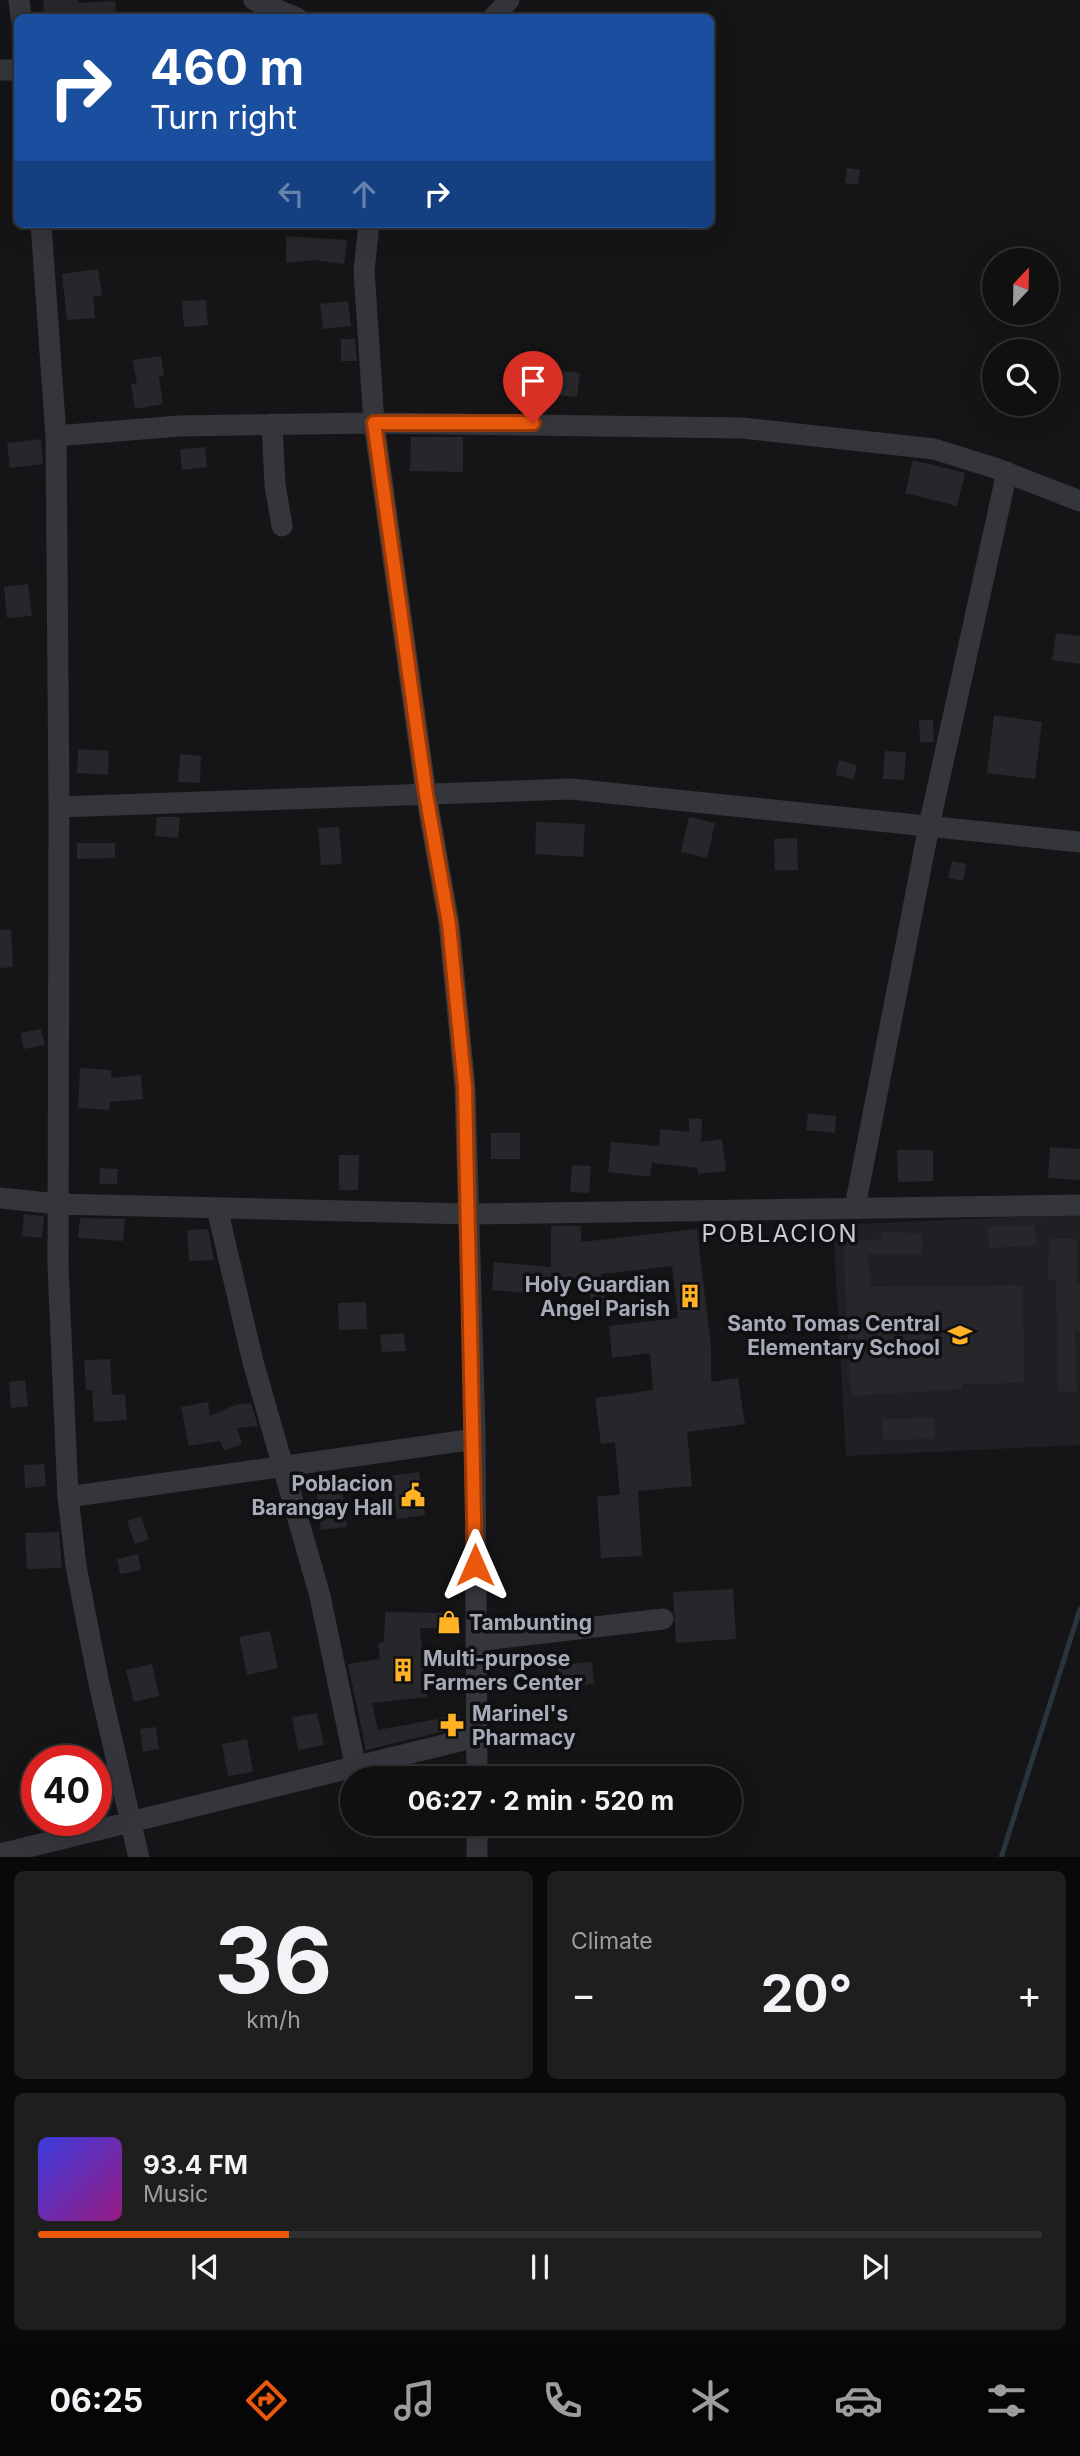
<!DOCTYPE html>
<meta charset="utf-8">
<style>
:root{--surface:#101011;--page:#1e1e1f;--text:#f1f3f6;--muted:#9c9d9f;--line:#303031;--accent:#ea580c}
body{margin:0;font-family:Inter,sans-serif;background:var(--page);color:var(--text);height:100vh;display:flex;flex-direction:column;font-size:26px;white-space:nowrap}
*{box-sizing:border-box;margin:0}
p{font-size:23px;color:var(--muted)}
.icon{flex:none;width:38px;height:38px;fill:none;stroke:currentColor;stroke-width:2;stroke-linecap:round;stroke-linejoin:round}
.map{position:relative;height:1857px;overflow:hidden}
.panel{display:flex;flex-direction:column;gap:14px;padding:14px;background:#090909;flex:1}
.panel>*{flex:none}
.top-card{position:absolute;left:14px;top:14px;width:700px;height:214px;border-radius:10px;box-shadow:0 7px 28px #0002,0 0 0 2px var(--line);background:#1a4fa0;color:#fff;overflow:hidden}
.needle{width:46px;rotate:22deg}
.buttons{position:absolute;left:982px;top:248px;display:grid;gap:14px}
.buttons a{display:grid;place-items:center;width:77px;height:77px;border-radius:50%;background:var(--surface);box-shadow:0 7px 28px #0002,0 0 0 2px var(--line);font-size:35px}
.speed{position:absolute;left:21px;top:1745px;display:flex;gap:14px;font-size:35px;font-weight:700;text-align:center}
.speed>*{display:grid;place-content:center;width:91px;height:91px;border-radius:50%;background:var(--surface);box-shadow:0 7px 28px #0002,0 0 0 2px var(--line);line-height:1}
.speed .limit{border:10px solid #d22;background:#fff;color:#111}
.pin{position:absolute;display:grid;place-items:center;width:60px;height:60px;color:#fff;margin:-72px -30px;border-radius:50% 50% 50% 0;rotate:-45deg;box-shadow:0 0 7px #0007}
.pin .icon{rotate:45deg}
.me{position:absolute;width:77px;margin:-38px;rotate:0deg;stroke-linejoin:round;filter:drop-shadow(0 0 5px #0008)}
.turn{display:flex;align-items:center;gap:24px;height:147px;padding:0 21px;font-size:32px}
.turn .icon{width:91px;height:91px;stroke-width:2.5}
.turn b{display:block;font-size:49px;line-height:60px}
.lanes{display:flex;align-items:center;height:66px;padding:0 21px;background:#0003;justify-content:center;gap:35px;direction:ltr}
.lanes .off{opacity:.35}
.big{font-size:52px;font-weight:700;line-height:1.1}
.panel .tile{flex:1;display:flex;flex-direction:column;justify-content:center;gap:10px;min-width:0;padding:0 24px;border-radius:10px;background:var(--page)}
.panel .dial{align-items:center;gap:0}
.dial b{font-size:91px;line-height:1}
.song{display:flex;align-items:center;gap:21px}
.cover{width:84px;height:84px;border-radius:10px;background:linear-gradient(135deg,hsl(240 70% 55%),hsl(310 70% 35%))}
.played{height:7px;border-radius:4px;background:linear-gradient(90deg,var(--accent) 25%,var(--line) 25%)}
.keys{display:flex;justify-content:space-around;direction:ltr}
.heat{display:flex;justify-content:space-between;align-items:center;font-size:38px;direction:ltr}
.panel .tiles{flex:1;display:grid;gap:14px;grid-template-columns:1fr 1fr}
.tile:last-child{grid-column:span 2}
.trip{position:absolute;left:340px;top:1766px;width:402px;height:70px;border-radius:35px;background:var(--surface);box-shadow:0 7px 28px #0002,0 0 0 2px var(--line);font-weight:700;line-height:70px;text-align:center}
.tabs{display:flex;height:112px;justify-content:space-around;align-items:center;background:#060607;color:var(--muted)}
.tabs .icon{width:49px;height:49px}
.tabs .selected{color:var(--accent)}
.tabs b{font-size:32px;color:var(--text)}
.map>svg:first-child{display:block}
</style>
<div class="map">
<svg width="1080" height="1858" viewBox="0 0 1080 1858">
<rect width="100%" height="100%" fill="#151517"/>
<path fill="#202024" d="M 1080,1214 L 1080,1445 L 846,1456 L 833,1225 Z"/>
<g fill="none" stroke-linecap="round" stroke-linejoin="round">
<path stroke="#29343c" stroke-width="5" d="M 1001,1858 L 1080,1609"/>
</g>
<path fill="#27272b" d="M 43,0 L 78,0 L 78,3 L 115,1 L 116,18 L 44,18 Z
M 847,168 L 860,170 L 858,185 L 845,183 Z
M 286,236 L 347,240 L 344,264 L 314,260 L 286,263 Z
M 98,269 L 102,295 L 93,297 L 95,318 L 67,320 L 62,274 Z
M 206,300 L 208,325 L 184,327 L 182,301 Z
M 348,301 L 351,326 L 323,329 L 320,304 Z
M 341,339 L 355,339 L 357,361 L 341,361 Z
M 161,356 L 164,376 L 159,376 L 163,404 L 135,409 L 131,384 L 137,383 L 133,360 Z
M 556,370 L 580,373 L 577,397 L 554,395 Z
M 411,437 L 463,437 L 463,472 L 410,471 Z
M 41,439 L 43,464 L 10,468 L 7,443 Z
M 205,447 L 207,467 L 182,470 L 180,449 Z
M 913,460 L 965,473 L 957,506 L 905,493 Z
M 28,584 L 32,616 L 7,618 L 4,587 Z
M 1056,633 L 1080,636 L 1080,664 L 1052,660 Z
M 994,715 L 1042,722 L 1035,779 L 987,773 Z
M 919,720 L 933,720 L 934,742 L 920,742 Z
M 78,749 L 109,751 L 108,775 L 77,773 Z
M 885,751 L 906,752 L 904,780 L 883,779 Z
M 180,754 L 201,756 L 200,783 L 178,782 Z
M 839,760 L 857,765 L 854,779 L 836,775 Z
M 157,817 L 180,817 L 178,838 L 155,836 Z
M 689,817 L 715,823 L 707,858 L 681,852 Z
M 536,822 L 585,824 L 583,857 L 535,854 Z
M 339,827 L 342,864 L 321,865 L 318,828 Z
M 797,838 L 798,870 L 775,870 L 774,839 Z
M 77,843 L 115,843 L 115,858 L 77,859 Z
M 952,861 L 966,864 L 963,881 L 948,878 Z
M 0,930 L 11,930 L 13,967 L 0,968 Z
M 41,1029 L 45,1045 L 24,1049 L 21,1033 Z
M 80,1068 L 111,1070 L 111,1078 L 141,1075 L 143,1099 L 110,1102 L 109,1110 L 78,1108 Z
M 808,1113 L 836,1116 L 835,1133 L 806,1130 Z
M 689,1118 L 702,1119 L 701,1142 L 722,1139 L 726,1171 L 698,1174 L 697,1168 L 652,1163 L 650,1177 L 608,1172 L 611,1142 L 659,1146 L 660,1129 L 689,1132 Z
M 491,1133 L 520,1133 L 520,1159 L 491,1159 Z
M 1050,1147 L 1080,1149 L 1080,1180 L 1048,1178 Z
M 897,1150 L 933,1150 L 933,1181 L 898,1182 Z
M 339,1155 L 359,1155 L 358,1190 L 339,1190 Z
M 572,1165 L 591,1166 L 589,1193 L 570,1192 Z
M 100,1168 L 118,1169 L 117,1184 L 99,1184 Z
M 24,1214 L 44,1216 L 42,1238 L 22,1236 Z
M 80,1218 L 125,1219 L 123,1241 L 78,1238 Z
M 1035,1225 L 1036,1246 L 989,1248 L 988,1226 Z
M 551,1226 L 581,1226 L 581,1242 L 697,1229 L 711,1347 L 711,1382 L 738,1378 L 745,1424 L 687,1432 L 692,1486 L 638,1491 L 642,1556 L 601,1558 L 597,1496 L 620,1495 L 615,1442 L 601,1444 L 595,1398 L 653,1390 L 650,1353 L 612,1358 L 609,1326 L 678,1318 L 672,1266 L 601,1274 L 610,1313 L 594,1316 L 587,1278 L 528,1278 L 527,1293 L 492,1290 L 494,1262 L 551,1267 Z
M 208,1229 L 214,1260 L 189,1261 L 187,1230 Z
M 881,1232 L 923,1233 L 922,1255 L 868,1254 L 871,1287 L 1023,1285 L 1024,1383 L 962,1384 L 962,1389 L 851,1396 L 843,1242 L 881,1239 Z
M 1049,1239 L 1077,1239 L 1077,1284 L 1080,1284 L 1080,1331 L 1075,1331 L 1077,1392 L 1058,1391 L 1056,1280 L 1048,1280 Z
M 366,1302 L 367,1329 L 339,1330 L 338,1303 Z
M 404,1333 L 406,1351 L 382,1352 L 380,1335 Z
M 110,1359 L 112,1395 L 125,1394 L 127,1420 L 94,1422 L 92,1390 L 86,1390 L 84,1360 Z
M 25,1380 L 28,1406 L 11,1408 L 9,1382 Z
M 208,1402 L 210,1416 L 235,1405 L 251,1403 L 258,1426 L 237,1428 L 242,1444 L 224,1451 L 220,1441 L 189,1446 L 181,1407 Z
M 934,1418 L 935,1439 L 883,1440 L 882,1419 Z
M 44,1464 L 46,1486 L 25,1488 L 24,1465 Z
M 419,1472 L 425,1515 L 397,1519 L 391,1476 Z
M 341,1484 L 347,1527 L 321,1530 L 316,1487 Z
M 141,1516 L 149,1539 L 135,1544 L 127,1521 Z
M 59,1532 L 62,1568 L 27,1569 L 25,1533 Z
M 138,1554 L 141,1570 L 120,1574 L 117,1559 Z
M 733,1589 L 736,1639 L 676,1643 L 673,1592 Z
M 385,1612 L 454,1613 L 454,1628 L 420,1628 L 427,1697 L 372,1703 L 378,1730 L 459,1715 L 461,1727 L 366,1750 L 348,1664 L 380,1659 L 378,1643 L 384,1642 Z
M 270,1631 L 278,1668 L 247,1675 L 239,1637 Z
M 592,1662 L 594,1684 L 560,1687 L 558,1665 Z
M 152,1664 L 159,1696 L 134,1702 L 126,1670 Z
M 317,1713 L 324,1745 L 298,1750 L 292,1717 Z
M 156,1727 L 159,1749 L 143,1752 L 140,1729 Z
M 247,1739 L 253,1772 L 228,1776 L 222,1744 Z"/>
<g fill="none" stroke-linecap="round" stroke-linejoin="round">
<path stroke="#35363c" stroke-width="21" d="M 19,0 L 21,18
M 254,0 L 297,18
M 493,18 L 509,0
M 0,70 L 18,70
M 41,224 L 56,436 L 59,807 L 58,1266 L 68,1497 L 76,1566 L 98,1679 L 139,1858
M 369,224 L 364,270 L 374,423 L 426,794 L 449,924 L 465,1088 L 475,1432 L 477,1778
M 272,424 L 275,485 L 282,526
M 56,436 L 179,426 L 374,423 L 742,428 L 934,449 L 995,468 L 1080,501
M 59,807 L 571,789 L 1080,842
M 0,1198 L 58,1204 L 470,1214 L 1080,1205
M 855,1207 L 929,826 L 1007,472
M 217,1208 L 253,1362 L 320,1596 L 355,1764
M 68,1497 L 475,1439
M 476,1641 L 663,1619
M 477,1824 L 477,1858
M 0,1854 L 476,1737"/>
</g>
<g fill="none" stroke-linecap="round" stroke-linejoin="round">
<g stroke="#983908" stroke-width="18">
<path id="route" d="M 475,1565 L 465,1088 L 449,924 L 426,794 L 374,423 L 533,423"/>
</g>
<use href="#route" stroke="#ea580c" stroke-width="12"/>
</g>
<defs>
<g id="building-bare" transform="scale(1.89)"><path d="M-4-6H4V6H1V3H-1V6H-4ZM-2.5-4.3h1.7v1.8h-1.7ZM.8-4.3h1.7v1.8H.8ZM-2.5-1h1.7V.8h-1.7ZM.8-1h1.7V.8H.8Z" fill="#ffb324" stroke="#101012" stroke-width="2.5" paint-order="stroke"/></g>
<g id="school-bare" transform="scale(1.89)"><path d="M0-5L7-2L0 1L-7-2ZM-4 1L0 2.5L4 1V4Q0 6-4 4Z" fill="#ffb324" stroke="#101012" stroke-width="2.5" paint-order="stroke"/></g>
<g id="civic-bare" transform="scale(1.89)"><path d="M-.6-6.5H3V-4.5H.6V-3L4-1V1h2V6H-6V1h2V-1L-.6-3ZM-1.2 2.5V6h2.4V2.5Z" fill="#ffb324" stroke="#101012" stroke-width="2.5" paint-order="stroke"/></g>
<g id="shop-bare" transform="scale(1.89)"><path d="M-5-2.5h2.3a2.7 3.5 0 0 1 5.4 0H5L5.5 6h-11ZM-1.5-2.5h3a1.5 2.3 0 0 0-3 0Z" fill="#ffb324" stroke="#101012" stroke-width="2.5" paint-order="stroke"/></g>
<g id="pharmacy-bare" transform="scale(1.89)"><path d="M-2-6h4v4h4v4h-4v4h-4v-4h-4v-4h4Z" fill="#ffb324" stroke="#101012" stroke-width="2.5" paint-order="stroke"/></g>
</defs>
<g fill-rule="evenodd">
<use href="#building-bare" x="690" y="1296"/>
<use href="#school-bare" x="960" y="1335"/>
<use href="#civic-bare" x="413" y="1495"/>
<use href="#shop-bare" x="449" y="1622"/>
<use href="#building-bare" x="403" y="1670"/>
<use href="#pharmacy-bare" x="452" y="1725"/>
</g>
<g text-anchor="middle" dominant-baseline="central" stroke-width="7" stroke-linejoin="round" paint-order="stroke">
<g font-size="21" font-weight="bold" fill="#a5abb8" stroke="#101012" text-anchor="end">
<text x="670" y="1284">Holy Guardian<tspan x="670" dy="24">Angel Parish</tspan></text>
<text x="940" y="1323">Santo Tomas Central<tspan x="940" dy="24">Elementary School</tspan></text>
<text x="393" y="1483">Poblacion<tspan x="393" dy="24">Barangay Hall</tspan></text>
<text x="469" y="1622" text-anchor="start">Tambunting</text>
<text x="423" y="1658" text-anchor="start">Multi-purpose<tspan x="423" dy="24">Farmers Center</tspan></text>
<text x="472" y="1713" text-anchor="start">Marinel's<tspan x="472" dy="24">Pharmacy</tspan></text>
</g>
<g font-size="24" letter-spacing="2" fill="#c6cad4" stroke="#101012">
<text x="780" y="1233">POBLACION</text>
</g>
</g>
</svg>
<div class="buttons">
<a><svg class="needle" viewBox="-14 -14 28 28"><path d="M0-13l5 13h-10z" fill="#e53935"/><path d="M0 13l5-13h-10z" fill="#9c9d9f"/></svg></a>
<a><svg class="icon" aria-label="search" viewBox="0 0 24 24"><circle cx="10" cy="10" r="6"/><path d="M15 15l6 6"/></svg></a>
</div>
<div class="speed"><div class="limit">40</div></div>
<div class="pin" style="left:533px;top:423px;background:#d93025"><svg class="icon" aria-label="arrive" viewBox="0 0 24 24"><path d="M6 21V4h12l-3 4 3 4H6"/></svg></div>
<svg class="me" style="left:475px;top:1565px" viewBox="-20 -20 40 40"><path d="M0-17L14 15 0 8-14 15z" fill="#ea580c" stroke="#fff" stroke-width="4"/></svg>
<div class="trip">06:27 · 2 min · 520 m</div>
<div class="top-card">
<div class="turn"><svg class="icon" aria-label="right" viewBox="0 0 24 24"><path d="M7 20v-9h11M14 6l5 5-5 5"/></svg><div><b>460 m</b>Turn right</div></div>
<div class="lanes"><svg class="icon off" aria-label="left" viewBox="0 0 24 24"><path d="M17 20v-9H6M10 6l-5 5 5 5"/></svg><svg class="icon off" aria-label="ahead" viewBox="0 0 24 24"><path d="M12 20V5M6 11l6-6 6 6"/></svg><svg class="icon" aria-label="right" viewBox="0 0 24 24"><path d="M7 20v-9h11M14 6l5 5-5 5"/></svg></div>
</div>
</div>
<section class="panel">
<div class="tiles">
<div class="tile dial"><b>36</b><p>km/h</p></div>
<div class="tile"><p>Climate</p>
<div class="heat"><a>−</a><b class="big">20°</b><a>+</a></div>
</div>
<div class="tile">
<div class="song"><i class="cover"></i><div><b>93.4 FM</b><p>Music</p></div></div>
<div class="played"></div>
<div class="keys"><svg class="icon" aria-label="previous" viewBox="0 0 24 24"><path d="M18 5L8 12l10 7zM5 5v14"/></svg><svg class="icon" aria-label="pause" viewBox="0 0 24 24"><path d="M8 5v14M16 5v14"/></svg><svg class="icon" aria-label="next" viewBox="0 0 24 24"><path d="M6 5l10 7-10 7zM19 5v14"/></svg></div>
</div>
</div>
</section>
<nav class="tabs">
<b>06:25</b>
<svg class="icon selected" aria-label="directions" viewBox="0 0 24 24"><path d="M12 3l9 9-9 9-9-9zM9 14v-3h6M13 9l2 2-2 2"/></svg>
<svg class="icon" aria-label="music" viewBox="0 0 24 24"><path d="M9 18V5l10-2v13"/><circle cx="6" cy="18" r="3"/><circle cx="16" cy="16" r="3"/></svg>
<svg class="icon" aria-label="phone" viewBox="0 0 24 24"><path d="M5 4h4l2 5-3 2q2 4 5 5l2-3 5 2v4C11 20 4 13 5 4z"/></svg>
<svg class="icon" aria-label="climate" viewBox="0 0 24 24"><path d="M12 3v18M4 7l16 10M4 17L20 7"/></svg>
<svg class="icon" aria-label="car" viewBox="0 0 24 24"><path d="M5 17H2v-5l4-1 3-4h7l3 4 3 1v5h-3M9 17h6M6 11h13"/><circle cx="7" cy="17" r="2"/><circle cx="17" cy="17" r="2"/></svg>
<svg class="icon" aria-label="filters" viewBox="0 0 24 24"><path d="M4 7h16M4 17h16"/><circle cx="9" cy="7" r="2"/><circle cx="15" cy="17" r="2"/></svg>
</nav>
